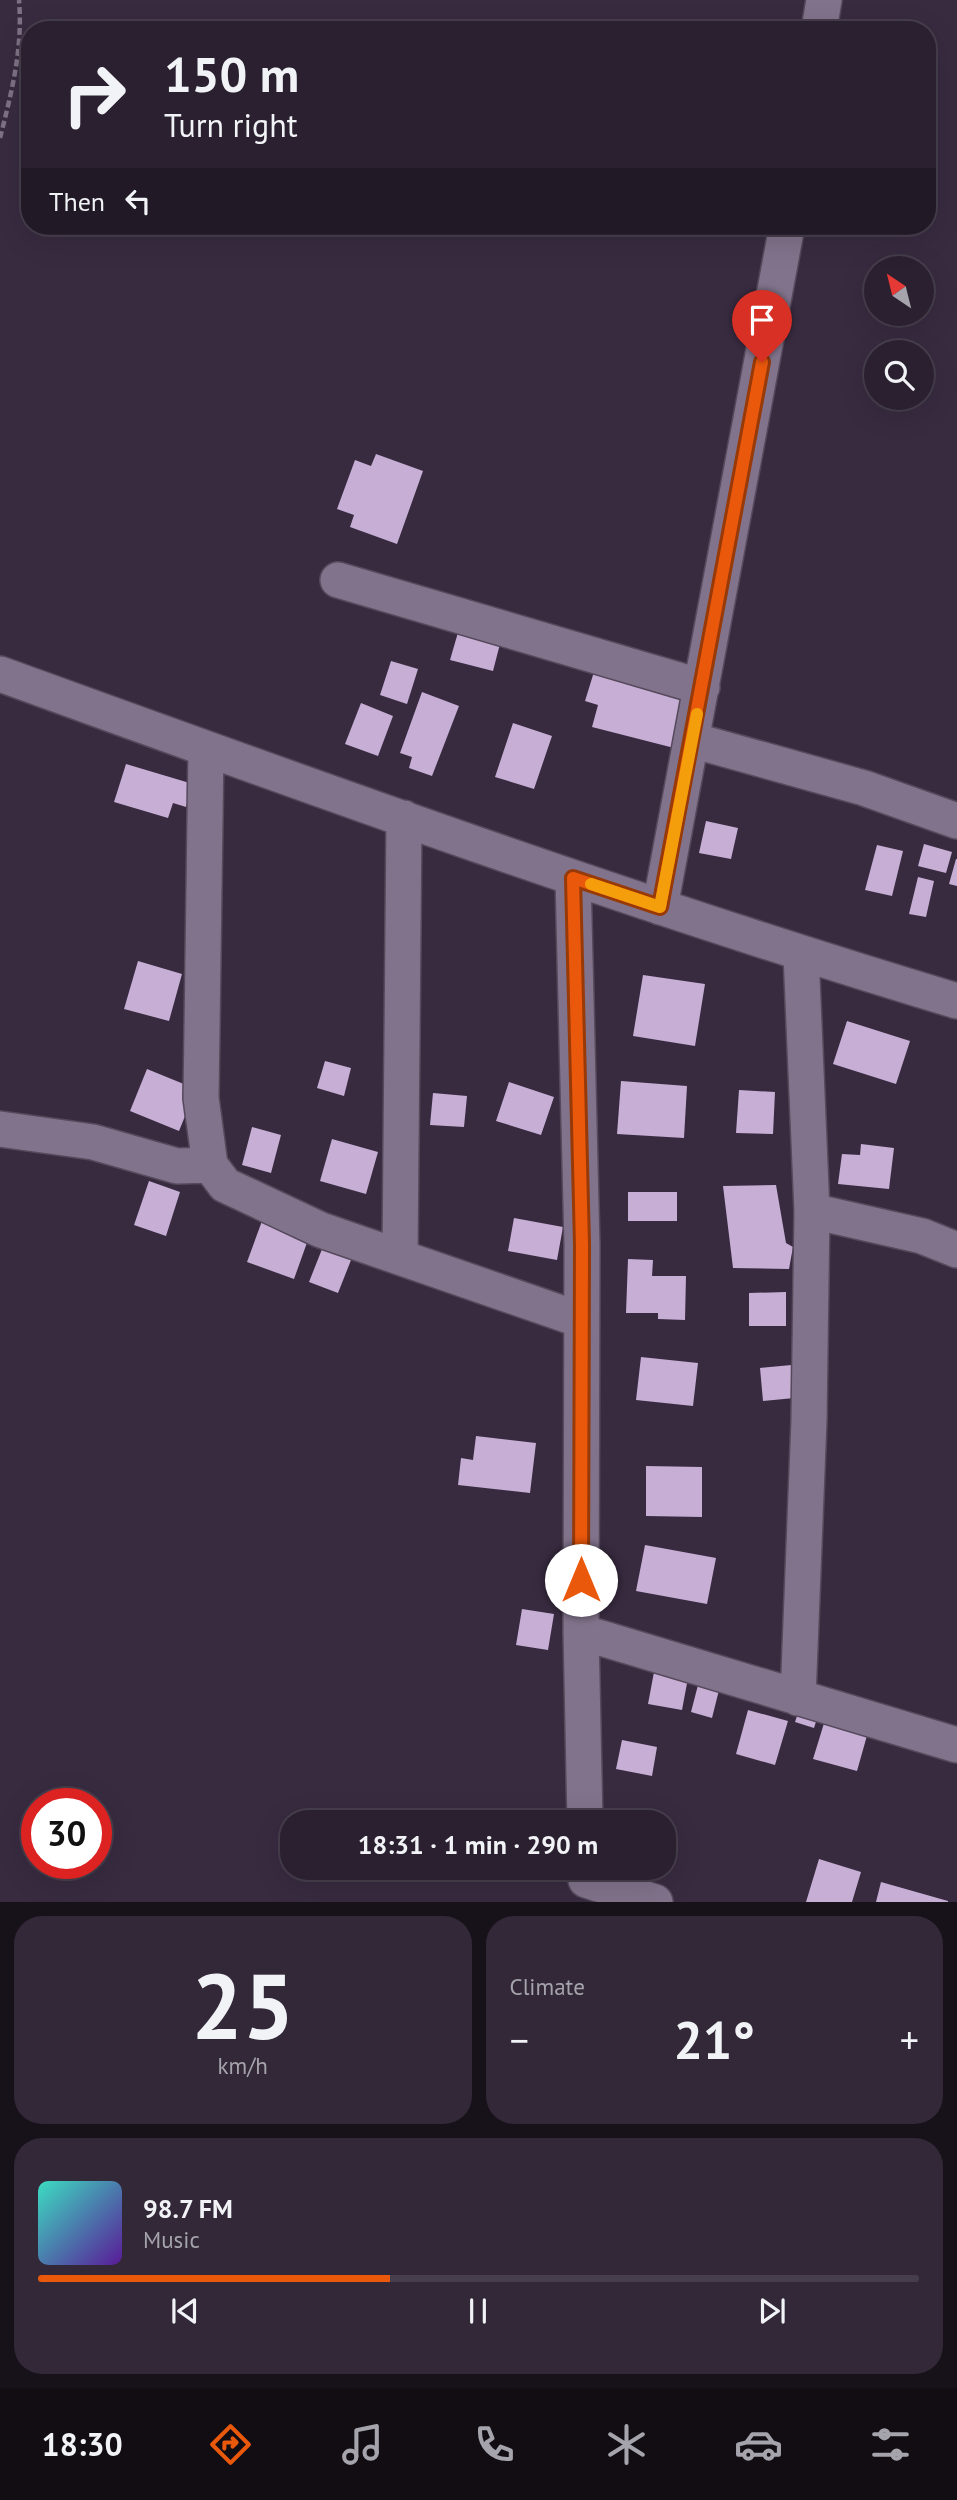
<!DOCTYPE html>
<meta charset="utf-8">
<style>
:root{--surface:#2a2030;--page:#322838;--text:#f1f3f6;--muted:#a5a3ab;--line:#463e4c;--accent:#ea580c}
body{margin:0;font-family:"PT Sans",sans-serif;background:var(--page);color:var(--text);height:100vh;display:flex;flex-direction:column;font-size:26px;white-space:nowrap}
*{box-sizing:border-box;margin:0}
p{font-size:23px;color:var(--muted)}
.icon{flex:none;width:38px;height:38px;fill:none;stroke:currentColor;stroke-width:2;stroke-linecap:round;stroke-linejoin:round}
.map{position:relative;height:1902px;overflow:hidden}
.panel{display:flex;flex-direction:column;gap:14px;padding:14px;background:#17121a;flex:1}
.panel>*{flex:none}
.banner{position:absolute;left:21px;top:21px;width:915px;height:214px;border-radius:28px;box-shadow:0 7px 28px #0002,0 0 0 2px var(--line);background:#2a2030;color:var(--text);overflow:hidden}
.needle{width:46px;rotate:325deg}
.fabs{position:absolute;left:864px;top:256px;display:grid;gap:14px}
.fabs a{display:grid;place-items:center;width:70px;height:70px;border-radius:50%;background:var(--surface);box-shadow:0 7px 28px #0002,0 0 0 2px var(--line);font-size:35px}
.speed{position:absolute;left:21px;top:1788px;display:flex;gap:14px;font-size:35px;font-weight:700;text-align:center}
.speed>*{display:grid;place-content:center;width:91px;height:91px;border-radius:50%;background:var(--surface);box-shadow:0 7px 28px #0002,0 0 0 2px var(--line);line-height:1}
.speed .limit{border:10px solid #d22;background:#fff;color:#111}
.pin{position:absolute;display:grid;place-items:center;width:60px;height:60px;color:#fff;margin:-72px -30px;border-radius:50% 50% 50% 0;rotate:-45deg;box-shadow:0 0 7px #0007}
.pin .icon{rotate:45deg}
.me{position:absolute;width:77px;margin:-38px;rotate:0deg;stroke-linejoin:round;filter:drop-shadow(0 0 5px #0008)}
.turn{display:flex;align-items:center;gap:24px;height:147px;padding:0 28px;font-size:32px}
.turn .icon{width:91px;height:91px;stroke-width:2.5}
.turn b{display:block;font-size:49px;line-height:60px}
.then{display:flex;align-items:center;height:66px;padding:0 28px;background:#0003;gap:14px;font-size:26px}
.big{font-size:52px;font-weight:800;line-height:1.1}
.panel .tile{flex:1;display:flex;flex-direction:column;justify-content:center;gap:10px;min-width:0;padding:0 24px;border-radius:28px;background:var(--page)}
.panel .dial{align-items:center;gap:0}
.dial b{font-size:91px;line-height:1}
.song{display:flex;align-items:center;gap:21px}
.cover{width:84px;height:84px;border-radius:10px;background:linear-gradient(135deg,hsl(170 70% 55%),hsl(270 70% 35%))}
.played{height:7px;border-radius:4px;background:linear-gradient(90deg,var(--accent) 40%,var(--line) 40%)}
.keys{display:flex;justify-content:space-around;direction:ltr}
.heat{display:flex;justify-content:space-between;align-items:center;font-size:38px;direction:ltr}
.panel .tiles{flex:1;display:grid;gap:14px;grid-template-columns:1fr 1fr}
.tile:last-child{grid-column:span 2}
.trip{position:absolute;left:280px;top:1810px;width:396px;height:70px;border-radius:28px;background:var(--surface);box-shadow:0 7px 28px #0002,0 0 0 2px var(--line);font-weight:800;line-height:70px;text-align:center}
.tab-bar{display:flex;height:112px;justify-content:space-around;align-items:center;background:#110d13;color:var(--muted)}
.tab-bar .icon{width:49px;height:49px}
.tab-bar .current{color:var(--accent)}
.tab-bar b{font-size:32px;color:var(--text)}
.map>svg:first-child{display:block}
</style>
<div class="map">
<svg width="957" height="1902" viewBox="0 0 957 1902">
<rect width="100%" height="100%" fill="#382b40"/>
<path fill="#c6aed5" d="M 376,454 L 423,471 L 397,544 L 350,527 L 354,515 L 337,509 L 355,460 L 371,466 Z
M 459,629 L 501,640 L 493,671 L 450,660 Z
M 391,661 L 418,669 L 407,704 L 380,695 Z
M 597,662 L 691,699 L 678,749 L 592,727 L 598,705 L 585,701 Z
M 422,692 L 459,706 L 432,776 L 409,768 L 412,757 L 400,753 Z
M 361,703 L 393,716 L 378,756 L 345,744 Z
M 513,723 L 552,736 L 534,789 L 495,777 Z
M 126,764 L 193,784 L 186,807 L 173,803 L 168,818 L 114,802 Z
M 706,821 L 738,828 L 731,859 L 699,853 Z
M 924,844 L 952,852 L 946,873 L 918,866 Z
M 877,845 L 903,851 L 892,896 L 865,890 Z
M 956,859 L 957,859 L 957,886 L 949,884 Z
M 918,877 L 934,881 L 926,917 L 909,914 Z
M 138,961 L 182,974 L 169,1021 L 124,1009 Z
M 643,975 L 705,984 L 695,1046 L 633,1036 Z
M 847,1021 L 910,1041 L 896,1084 L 833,1064 Z
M 325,1061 L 351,1068 L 344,1096 L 317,1088 Z
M 147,1069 L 196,1089 L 179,1131 L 130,1111 Z
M 621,1081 L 687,1086 L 684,1138 L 617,1134 Z
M 509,1082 L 554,1097 L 541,1135 L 496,1121 Z
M 739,1090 L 775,1092 L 773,1134 L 736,1133 Z
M 433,1093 L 467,1096 L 464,1127 L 430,1125 Z
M 252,1127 L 281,1135 L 271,1173 L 242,1165 Z
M 332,1139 L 378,1152 L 366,1194 L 320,1181 Z
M 861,1144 L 894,1148 L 889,1189 L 838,1184 L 842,1154 L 860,1155 Z
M 149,1181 L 180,1192 L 166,1236 L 134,1225 Z
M 776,1185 L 786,1243 L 793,1247 L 789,1269 L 733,1268 L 723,1186 Z
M 628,1192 L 677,1192 L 677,1221 L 628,1221 Z
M 514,1218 L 563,1227 L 557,1260 L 508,1251 Z
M 262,1221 L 309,1237 L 294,1279 L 247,1262 Z
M 326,1239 L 355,1250 L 338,1293 L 309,1282 Z
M 628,1259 L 653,1260 L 652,1276 L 686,1276 L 685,1320 L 658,1319 L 658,1313 L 626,1313 Z
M 786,1292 L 786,1326 L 749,1326 L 749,1293 Z
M 641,1357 L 698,1363 L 693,1406 L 636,1400 Z
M 802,1364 L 805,1397 L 763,1401 L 760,1368 Z
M 476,1436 L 536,1443 L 530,1493 L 458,1485 L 461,1458 L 473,1460 Z
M 646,1466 L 702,1467 L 702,1517 L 646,1516 Z
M 645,1545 L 716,1558 L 707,1604 L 636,1591 Z
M 522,1609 L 554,1614 L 548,1650 L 516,1645 Z
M 654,1672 L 688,1678 L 682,1710 L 648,1704 Z
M 698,1685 L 719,1690 L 712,1718 L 691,1712 Z
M 800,1707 L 819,1712 L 814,1728 L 795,1722 Z
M 748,1710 L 788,1721 L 775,1765 L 736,1754 Z
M 825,1720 L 868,1732 L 857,1771 L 813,1759 Z
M 622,1740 L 657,1747 L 652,1776 L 616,1769 Z
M 819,1859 L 861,1872 L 852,1902 L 806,1902 Z
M 881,1882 L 948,1901 L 948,1902 L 876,1902 Z"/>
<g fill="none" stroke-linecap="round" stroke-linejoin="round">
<g stroke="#55495b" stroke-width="38">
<path id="minor" d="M 819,30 L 824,0
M 338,580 L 702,687
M 0,674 C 317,789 634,904 957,1001
M 692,740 L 864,788 L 957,821
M 206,749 L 201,1098 L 210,1165 L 225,1185 L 321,1230 L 581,1320
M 573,878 L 582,1245 L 581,1632 L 585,1822
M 660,907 L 787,226
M 0,1129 L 93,1142 L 177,1166 L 210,1165
M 812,1211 L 922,1236 L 957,1250
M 400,1256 L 404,818
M 581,1632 L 957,1745
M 798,1698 L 809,1420 L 812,1211 L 801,954
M 586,1880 L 655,1902"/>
</g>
<path stroke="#7d7284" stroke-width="4.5" stroke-dasharray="7 3.5" stroke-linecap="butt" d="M 0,138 C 12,91 23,48 19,0"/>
<use href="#minor" stroke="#81738b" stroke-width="35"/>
</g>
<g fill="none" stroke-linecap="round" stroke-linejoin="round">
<g stroke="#983908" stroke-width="18">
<path id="route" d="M 581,1580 L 582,1245 L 573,878 L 660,907 L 762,362"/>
</g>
<use href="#route" stroke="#ea580c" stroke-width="12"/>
<path stroke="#f59e0b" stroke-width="12" d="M 591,884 L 660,907 L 697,714"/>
</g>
</svg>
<div class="fabs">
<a><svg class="needle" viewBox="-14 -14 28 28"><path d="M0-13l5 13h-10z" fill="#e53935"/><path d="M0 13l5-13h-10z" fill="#a5a3ab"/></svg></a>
<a><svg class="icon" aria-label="search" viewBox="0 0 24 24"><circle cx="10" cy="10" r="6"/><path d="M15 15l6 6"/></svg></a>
</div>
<div class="speed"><div class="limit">30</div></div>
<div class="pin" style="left:762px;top:362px;background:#d93025"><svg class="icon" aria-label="arrive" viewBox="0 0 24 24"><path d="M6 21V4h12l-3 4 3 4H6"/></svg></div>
<svg class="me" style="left:581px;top:1580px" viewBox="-20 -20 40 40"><circle r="19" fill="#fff"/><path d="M0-13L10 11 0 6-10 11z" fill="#ea580c"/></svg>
<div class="trip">18:31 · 1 min · 290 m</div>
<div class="banner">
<div class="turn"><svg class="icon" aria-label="right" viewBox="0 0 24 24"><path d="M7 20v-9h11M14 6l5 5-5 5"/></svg><div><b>150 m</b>Turn right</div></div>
<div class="then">Then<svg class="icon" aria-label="left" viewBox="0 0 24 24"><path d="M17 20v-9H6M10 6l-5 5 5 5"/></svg></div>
</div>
</div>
<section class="panel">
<div class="tiles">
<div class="tile dial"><b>25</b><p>km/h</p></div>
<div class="tile"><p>Climate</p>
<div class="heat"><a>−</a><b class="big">21°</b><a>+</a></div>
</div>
<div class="tile">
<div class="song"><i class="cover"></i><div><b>98.7 FM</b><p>Music</p></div></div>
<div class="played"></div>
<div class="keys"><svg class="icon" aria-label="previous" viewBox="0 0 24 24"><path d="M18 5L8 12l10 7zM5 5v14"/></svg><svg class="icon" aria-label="pause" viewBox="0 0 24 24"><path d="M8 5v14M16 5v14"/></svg><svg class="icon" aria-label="next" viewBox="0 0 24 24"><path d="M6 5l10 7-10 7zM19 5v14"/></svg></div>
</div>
</div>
</section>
<nav class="tab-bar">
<b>18:30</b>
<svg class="icon current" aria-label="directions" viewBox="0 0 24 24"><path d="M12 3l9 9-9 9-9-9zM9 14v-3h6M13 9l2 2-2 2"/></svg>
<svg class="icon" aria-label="music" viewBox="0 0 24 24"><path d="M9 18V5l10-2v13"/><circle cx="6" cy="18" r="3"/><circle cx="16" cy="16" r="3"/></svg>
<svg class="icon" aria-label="phone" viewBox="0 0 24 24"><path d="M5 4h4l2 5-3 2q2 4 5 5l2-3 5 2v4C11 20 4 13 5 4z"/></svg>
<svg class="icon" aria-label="climate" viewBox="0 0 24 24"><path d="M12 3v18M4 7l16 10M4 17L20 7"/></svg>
<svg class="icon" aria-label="car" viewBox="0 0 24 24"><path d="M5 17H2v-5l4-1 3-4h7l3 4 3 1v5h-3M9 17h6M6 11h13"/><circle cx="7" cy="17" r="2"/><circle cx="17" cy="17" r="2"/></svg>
<svg class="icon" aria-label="filters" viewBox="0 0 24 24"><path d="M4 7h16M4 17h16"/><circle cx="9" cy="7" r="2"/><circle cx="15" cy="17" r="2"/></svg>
</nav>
